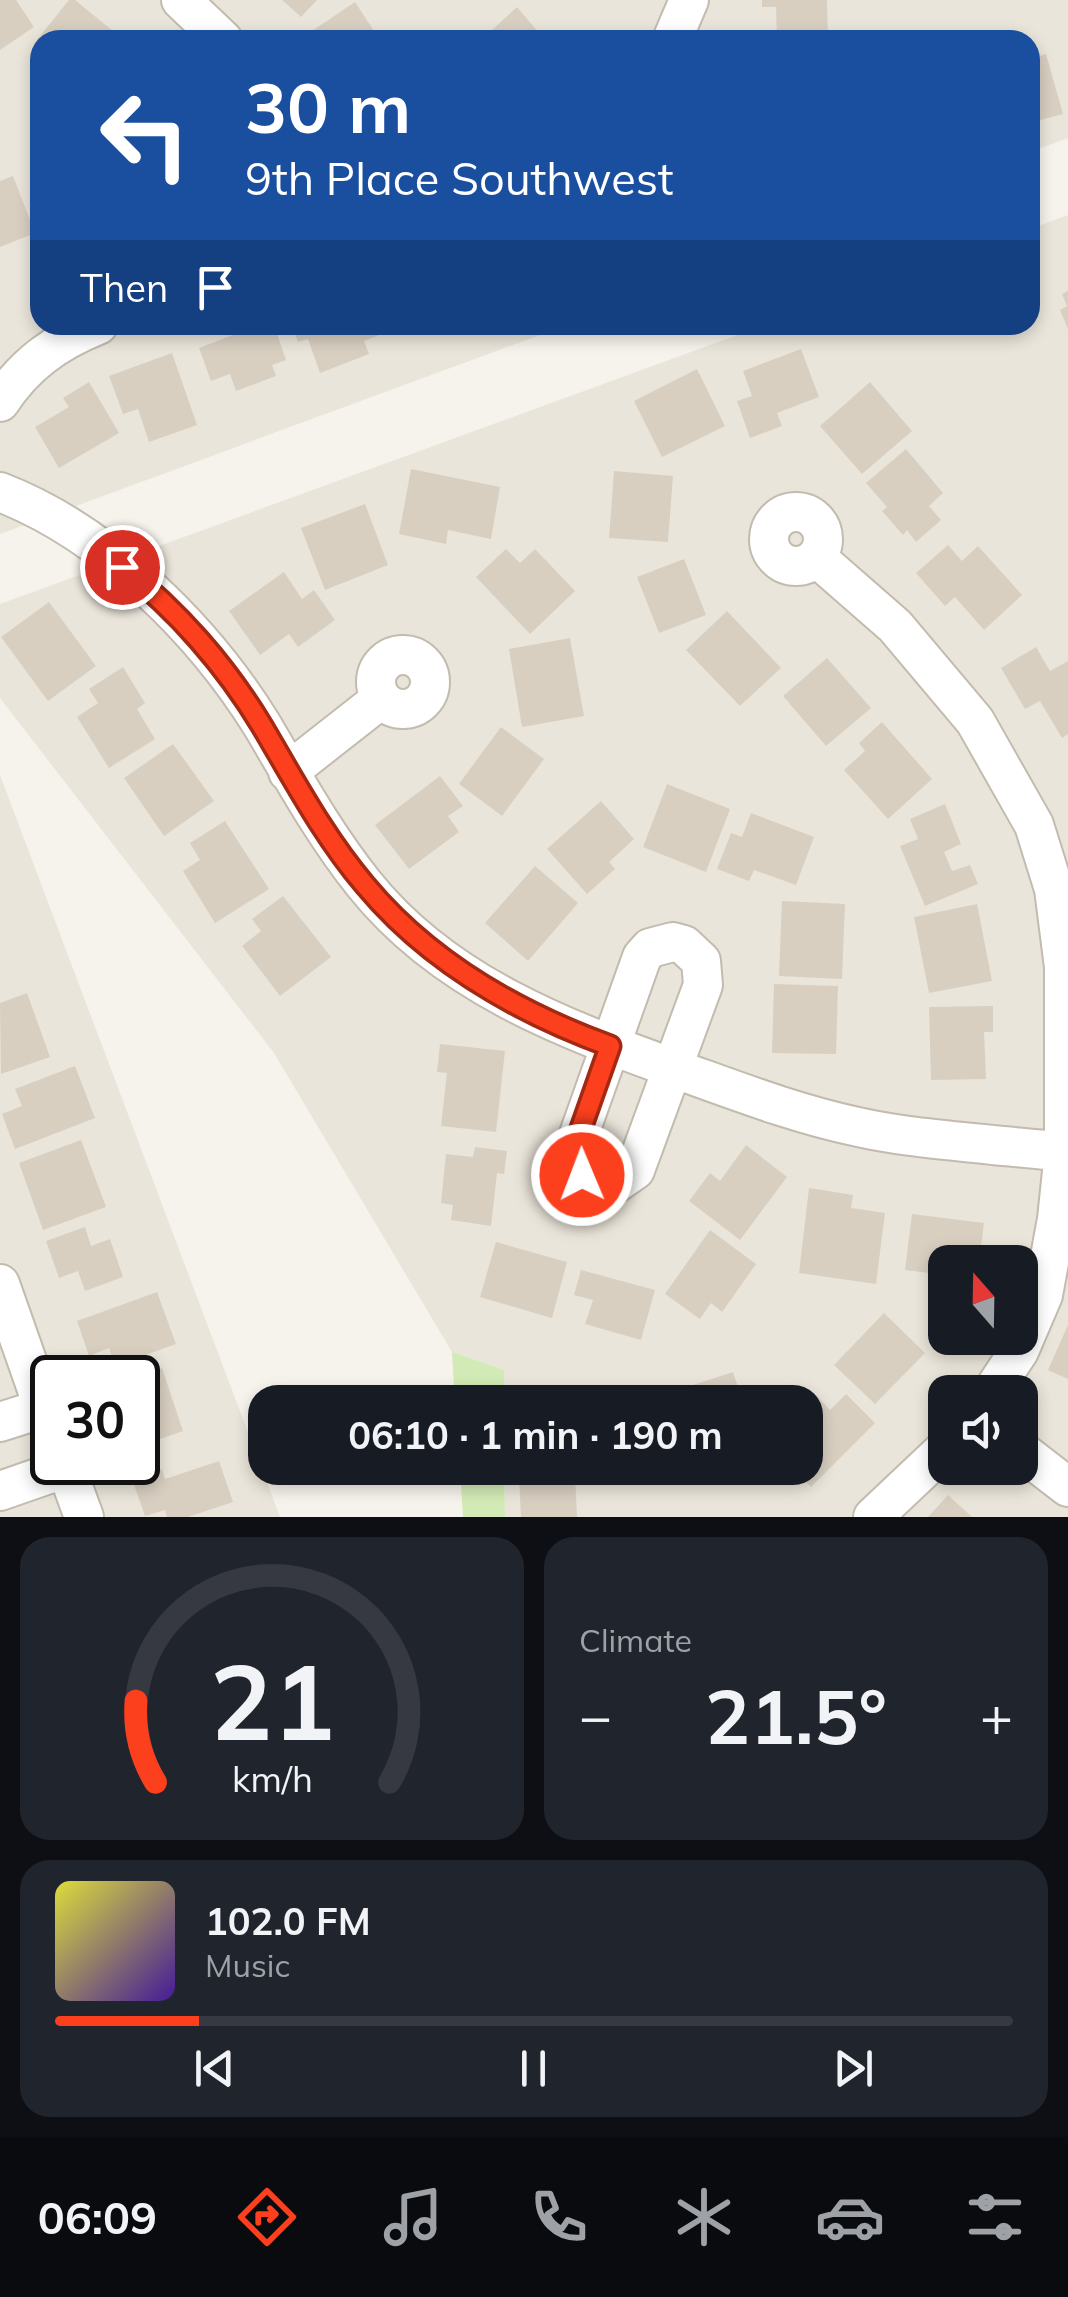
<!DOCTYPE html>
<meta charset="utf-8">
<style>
:root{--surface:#171b24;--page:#20242c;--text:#f1f3f6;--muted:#9ea1a6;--line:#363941;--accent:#fc3f1d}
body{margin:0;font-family:Mulish,sans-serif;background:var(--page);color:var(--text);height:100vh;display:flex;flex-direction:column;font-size:38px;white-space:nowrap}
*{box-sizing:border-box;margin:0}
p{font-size:32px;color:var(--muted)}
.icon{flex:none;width:55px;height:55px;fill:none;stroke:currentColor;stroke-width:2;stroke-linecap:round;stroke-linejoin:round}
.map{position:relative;height:1517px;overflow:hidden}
.details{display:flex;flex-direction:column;gap:20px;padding:20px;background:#0d0f14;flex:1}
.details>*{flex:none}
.hud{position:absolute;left:30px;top:30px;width:1010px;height:305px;border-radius:30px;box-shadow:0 5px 15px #0003;background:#1a4fa0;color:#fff;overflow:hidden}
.needle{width:65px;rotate:340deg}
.controls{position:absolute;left:928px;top:1245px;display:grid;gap:20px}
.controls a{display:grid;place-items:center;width:110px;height:110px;border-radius:20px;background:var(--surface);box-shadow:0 5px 15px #0003;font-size:50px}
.speed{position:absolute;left:30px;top:1355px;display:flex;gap:20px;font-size:50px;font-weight:700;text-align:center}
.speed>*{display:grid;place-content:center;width:130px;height:130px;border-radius:50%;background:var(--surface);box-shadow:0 5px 15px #0003;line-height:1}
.speed .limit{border:5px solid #111;border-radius:15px;background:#fff;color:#111}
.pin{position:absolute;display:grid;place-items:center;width:85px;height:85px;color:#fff;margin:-42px;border:5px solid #fff;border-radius:50%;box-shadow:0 2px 10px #0007}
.me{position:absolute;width:110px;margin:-55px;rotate:359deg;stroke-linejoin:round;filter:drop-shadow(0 0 8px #0008)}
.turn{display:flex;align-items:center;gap:35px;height:210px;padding:0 50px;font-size:45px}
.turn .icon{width:130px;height:130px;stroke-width:2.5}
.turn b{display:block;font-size:70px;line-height:85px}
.then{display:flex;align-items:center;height:95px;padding:0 50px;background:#0003;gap:20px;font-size:38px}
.big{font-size:75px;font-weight:700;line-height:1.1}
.details .card{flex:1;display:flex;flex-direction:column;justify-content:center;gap:15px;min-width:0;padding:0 35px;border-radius:30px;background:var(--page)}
.details .dial{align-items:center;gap:0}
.dial svg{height:260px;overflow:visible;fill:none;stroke:var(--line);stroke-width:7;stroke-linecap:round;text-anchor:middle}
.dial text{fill:var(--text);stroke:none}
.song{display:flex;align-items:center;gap:30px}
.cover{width:120px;height:120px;border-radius:15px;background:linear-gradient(135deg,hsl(60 70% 55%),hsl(260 70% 35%))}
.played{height:10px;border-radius:5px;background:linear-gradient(90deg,var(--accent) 15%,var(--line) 15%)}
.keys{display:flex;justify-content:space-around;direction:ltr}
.heat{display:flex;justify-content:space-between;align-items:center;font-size:55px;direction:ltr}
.details .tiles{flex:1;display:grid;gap:20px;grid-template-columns:1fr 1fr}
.card:last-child{grid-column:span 2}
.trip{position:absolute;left:248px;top:1385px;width:575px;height:100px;border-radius:30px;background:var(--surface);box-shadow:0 5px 15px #0003;font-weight:700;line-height:100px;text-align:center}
.tab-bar{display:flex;height:160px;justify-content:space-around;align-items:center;background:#090b0e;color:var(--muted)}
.tab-bar .icon{width:70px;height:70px}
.tab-bar .active{color:var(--accent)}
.tab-bar b{font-size:45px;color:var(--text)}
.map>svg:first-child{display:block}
</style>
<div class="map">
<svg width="1068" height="1517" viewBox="0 0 1068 1517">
<rect width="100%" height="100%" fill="#f6f3ec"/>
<path fill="#eae5da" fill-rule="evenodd" d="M 0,0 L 1068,0 L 1068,138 L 1030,152 L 1030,40 L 40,40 L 40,325 L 567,325 L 0,534 Z
M 1068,215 L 1068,1517 L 505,1517 L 504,1468 L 805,1468 L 805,1402 L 504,1402 L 503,1370 L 452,1352 L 274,1053 L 0,698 L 0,604 L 765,325 L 1030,325 L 1030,229 ZM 945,1262 L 1020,1262 L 1020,1338 L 945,1338 ZM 945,1392 L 1020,1392 L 1020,1468 L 945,1468 Z
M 0,775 L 280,1517 L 0,1517 ZM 52,1378 L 138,1378 L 138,1462 L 52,1462 Z"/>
<path fill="#d2eab5" d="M 452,1352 L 504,1370 L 504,1402 L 455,1402 Z
M 460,1468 L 504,1468 L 505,1517 L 463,1517 Z"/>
<path fill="#d8cfc1" d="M 0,0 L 16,0 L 34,27 L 0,50 Z
M 69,0 L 75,0 L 124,40 L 40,40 L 40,45 L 36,41 Z
M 282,0 L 317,0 L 301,17 Z
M 762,0 L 827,0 L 828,40 L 777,40 L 776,7 L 762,7 Z
M 355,2 L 380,40 L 309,40 L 306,35 Z
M 517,7 L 545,40 L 481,40 Z
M 1046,54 L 1063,114 L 1033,122 L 1030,113 L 1030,59 Z
M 13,176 L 35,233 L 0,247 L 0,181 Z
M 1068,291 L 1068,329 L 1060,310 L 1067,306 L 1062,294 Z
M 259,325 L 274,325 L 286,360 L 272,365 L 276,376 L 236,391 L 230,374 L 211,381 L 199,348 Z
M 292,325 L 376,325 L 379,335 L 364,341 L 369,354 L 320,373 L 308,339 L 298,342 Z
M 801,349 L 819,397 L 777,413 L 782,426 L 750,438 L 737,401 L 752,396 L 743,371 Z
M 172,353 L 197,425 L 149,442 L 138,409 L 123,414 L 109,376 Z
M 697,369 L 725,426 L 662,457 L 634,401 Z
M 89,382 L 119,433 L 59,468 L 35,427 L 69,407 L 63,398 Z
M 870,382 L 912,431 L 862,474 L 820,426 Z
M 906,449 L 943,493 L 929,506 L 941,520 L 916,542 L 907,530 L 903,535 L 882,511 L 887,507 L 866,483 Z
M 411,469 L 500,487 L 491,539 L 448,530 L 446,544 L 399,534 Z
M 614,471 L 673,476 L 668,542 L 609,538 Z
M 365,504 L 388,565 L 325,590 L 301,528 Z
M 948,545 L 962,561 L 978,546 L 1022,595 L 984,630 L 955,597 L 945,606 L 916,573 Z
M 506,549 L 520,563 L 535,549 L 575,591 L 530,634 L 476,577 Z
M 684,559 L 706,615 L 659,633 L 637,577 Z
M 284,572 L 302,599 L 314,590 L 335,620 L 298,647 L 289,634 L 260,655 L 229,611 Z
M 49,602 L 96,666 L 48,701 L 1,637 Z
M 727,611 L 781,668 L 740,706 L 686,650 Z
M 570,638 L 584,716 L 522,727 L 509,649 Z
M 1036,647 L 1050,671 L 1068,661 L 1068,734 L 1062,738 L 1040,701 L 1025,709 L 1001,668 Z
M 827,658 L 871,708 L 826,746 L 783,696 Z
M 123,667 L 145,703 L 137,709 L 155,739 L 109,768 L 77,717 L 98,703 L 89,689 Z
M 882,722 L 932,779 L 888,819 L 844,770 L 865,751 L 859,743 Z
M 501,727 L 544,759 L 502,816 L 459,784 Z
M 173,744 L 214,801 L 164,836 L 124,778 Z
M 440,776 L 463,806 L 448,816 L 459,832 L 409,869 L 375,825 Z
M 667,784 L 730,809 L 706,872 L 643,847 Z
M 601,801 L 634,839 L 609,862 L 615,869 L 587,894 L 547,849 Z
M 945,804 L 961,844 L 944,852 L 952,871 L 970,865 L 978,884 L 925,906 L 900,846 L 918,839 L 910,819 Z
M 751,813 L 814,837 L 796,885 L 754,870 L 749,881 L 717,869 L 731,833 L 742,837 Z
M 225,821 L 269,889 L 215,923 L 183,871 L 200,860 L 190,843 Z
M 535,866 L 578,903 L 528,961 L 485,923 Z
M 283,896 L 331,957 L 280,996 L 242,946 L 261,931 L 252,919 Z
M 782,901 L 845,904 L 842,979 L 779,976 Z
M 977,904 L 992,981 L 929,993 L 914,917 Z
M 774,984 L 838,986 L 836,1054 L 772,1053 Z
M 27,993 L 50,1057 L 1,1074 L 0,1003 Z
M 993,1006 L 993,1032 L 984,1032 L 986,1079 L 931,1080 L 929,1007 Z
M 440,1044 L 505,1051 L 496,1132 L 441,1126 L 447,1073 L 437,1072 Z
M 75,1066 L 95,1118 L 15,1149 L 2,1114 L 22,1106 L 15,1089 Z
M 81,1140 L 106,1207 L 43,1230 L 19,1163 Z
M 746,1145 L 787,1177 L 740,1240 L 689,1201 L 710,1173 L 720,1181 Z
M 475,1147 L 507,1151 L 504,1174 L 497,1173 L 491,1226 L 451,1220 L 453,1205 L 441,1203 L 446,1154 L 473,1157 Z
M 809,1188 L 853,1195 L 851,1208 L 885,1213 L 876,1284 L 799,1273 Z
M 912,1214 L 984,1223 L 979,1262 L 945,1262 L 945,1275 L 905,1270 Z
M 85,1227 L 91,1246 L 110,1239 L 123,1277 L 85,1291 L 78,1271 L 59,1278 L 46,1241 Z
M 710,1230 L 756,1264 L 722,1312 L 711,1303 L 700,1319 L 665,1294 Z
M 496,1242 L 567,1262 L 552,1318 L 480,1297 Z
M 581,1270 L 655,1290 L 641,1340 L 585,1324 L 593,1300 L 574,1295 Z
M 157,1292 L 176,1344 L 115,1366 L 109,1348 L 89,1356 L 77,1321 Z
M 884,1313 L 925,1353 L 875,1404 L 834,1365 Z
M 1068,1325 L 1068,1379 L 1048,1370 Z
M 162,1368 L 183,1431 L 138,1447 L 138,1377 Z
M 733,1372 L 743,1402 L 661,1402 L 659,1396 Z
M 643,1390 L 647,1402 L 612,1402 Z
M 846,1394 L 875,1423 L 811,1487 L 792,1468 L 805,1468 L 805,1406 L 816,1395 L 830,1410 Z
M 219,1461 L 233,1502 L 188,1517 L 167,1517 L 165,1510 L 145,1516 L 132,1479 L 162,1469 L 165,1479 Z
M 575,1474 L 577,1517 L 521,1517 L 519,1477 Z
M 948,1495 L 972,1517 L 928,1517 Z"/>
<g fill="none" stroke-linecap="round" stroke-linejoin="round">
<g stroke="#c2bbae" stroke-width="42">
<path id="minor" d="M 181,0 L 223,40
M 672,40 L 689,0
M 0,402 C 25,364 56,342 98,325
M 0,492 C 106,533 203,630 262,725 C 294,779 324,834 364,884 C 444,984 562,1028 678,1070 C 737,1091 796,1114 858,1127 C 902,1137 948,1140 993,1145 C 1018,1147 1043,1151 1068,1151
M769 539a27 27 0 1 1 54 0a27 27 0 1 1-54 0Z
M 816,557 L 895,626 L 975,721 L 1034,825 L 1054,889 L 1064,967 L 1064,1152 L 1057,1219 L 1043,1295 L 1019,1351 L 992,1392
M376 682a27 27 0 1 1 54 0a27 27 0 1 1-54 0Z
M 288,772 L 381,699
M 673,942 L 684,945 L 701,961 L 703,985 L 635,1170 L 615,1184 L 592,1182 L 575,1165 L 572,1154 L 642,957 L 650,948 Z
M 0,1284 L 52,1432
M 0,1422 L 44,1408
M 1020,1450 L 1068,1487
M 64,1462 L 84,1517
M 0,1491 L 66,1468
M 873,1517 L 945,1449"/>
</g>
<use href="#minor" stroke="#fff" stroke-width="38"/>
</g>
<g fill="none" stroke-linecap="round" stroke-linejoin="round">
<g stroke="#a42913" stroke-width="25">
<path id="route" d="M 122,567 C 177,610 226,666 262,726 C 294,780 324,837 365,885 C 429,962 517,1012 610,1046 L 572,1154 L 582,1175"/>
</g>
<use href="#route" stroke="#fc3f1d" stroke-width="18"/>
</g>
</svg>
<div class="controls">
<a><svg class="needle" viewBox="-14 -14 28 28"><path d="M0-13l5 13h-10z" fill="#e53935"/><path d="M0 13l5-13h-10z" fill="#9ea1a6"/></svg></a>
<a><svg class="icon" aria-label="sound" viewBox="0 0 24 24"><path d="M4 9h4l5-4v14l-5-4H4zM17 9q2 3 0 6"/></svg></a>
</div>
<div class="speed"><div class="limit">30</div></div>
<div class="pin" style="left:122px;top:567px;background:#d93025"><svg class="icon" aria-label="arrive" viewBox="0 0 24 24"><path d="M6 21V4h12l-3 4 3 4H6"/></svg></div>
<svg class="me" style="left:582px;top:1175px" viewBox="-20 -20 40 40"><circle r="17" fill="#fc3f1d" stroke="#fff" stroke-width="3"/><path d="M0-11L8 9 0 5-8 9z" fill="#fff"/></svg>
<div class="trip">06:10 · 1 min · 190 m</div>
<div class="hud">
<div class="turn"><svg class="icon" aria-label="left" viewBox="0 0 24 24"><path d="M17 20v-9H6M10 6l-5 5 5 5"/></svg><div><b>30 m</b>9th Place Southwest</div></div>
<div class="then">Then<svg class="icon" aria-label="arrive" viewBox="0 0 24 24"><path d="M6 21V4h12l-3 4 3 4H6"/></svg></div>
</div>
</div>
<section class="details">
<div class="tiles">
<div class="card dial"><svg viewBox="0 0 100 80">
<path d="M14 69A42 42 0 1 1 86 69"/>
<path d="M14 69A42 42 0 0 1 8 44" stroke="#fc3f1d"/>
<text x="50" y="56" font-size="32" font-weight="700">21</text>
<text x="50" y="72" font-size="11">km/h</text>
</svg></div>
<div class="card"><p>Climate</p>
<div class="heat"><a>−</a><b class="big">21.5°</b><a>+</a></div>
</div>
<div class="card">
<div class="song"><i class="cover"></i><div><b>102.0 FM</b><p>Music</p></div></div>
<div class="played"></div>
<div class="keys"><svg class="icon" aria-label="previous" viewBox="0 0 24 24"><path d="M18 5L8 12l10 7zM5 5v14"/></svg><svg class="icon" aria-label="pause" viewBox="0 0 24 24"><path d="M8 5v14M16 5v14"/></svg><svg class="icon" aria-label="next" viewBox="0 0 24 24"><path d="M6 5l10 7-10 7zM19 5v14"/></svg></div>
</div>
</div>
</section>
<nav class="tab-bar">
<b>06:09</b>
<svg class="icon active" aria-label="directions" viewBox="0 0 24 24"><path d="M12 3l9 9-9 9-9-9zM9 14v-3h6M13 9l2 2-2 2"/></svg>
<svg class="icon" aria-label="music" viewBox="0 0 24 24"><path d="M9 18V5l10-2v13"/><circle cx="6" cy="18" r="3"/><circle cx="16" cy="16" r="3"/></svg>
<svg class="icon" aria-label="phone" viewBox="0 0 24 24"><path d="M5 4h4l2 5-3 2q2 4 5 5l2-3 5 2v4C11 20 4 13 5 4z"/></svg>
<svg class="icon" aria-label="climate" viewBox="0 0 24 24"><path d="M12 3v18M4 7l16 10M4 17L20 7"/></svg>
<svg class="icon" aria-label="car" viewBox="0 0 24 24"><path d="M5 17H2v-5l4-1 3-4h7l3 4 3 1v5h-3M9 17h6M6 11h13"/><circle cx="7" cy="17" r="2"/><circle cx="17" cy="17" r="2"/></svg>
<svg class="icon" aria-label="filters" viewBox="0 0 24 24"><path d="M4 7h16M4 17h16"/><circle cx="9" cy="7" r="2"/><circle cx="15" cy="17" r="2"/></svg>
</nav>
